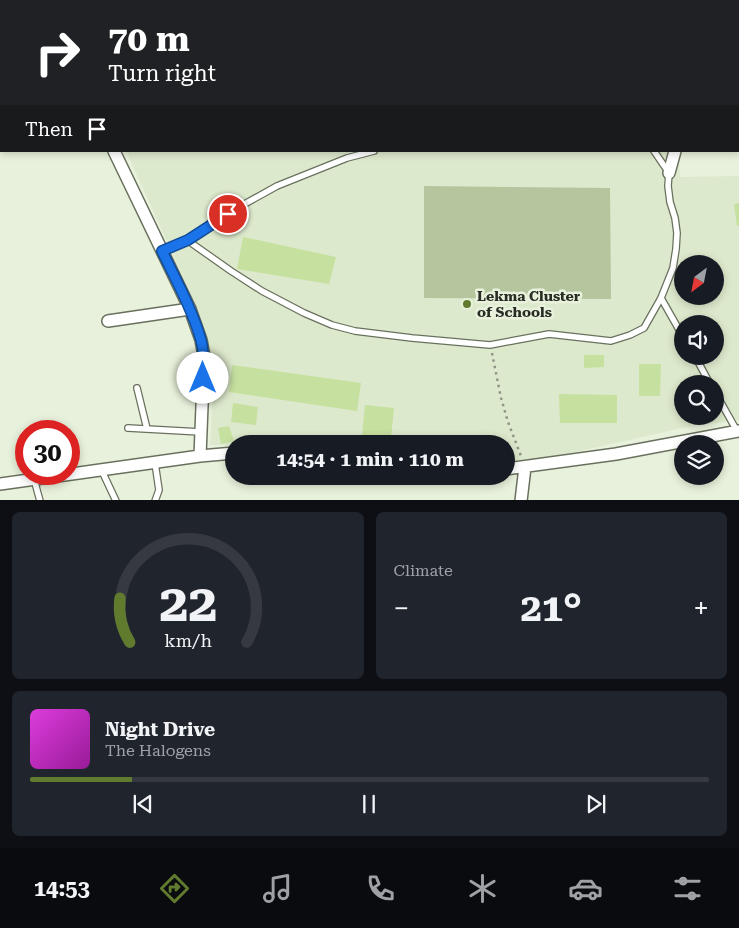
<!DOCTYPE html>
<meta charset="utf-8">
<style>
:root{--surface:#171b24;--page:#20242c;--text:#f1f3f6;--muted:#9ea1a6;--line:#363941;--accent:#607b2e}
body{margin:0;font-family:"Roboto Serif",serif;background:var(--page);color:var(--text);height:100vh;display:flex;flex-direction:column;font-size:19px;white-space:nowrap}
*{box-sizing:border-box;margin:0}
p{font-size:16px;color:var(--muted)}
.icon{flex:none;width:28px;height:28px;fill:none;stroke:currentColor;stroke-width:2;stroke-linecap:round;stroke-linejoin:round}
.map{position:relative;height:500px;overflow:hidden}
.side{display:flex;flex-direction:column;gap:12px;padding:12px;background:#0d0f14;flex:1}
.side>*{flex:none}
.banner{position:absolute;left:0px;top:0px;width:740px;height:152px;box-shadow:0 2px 8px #0003;background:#202124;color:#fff;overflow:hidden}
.needle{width:32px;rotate:212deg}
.controls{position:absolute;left:674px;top:255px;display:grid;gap:10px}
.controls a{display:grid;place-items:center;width:50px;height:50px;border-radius:50%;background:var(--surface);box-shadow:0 2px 8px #0003;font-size:25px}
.speed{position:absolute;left:15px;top:420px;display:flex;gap:10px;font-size:25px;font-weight:700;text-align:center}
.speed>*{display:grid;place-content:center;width:65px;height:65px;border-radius:50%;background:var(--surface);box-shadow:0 2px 8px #0003;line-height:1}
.speed .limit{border:8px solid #d22;background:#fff;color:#111}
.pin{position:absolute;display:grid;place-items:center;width:42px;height:42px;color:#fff;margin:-21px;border:2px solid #fff;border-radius:50%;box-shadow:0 1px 5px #0007}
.me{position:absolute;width:55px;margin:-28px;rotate:0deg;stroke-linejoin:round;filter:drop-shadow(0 0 4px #0008)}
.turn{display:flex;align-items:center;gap:18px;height:105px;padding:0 25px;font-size:22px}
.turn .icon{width:65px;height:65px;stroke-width:2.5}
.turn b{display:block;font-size:35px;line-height:42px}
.then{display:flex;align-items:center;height:48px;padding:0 25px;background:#0003;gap:10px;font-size:19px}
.big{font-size:38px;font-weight:700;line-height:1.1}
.side .tile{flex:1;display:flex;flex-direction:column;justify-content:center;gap:8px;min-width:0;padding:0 18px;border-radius:8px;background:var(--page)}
.side .dial{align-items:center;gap:0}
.dial svg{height:130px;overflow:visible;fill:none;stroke:var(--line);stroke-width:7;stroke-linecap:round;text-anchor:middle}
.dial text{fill:var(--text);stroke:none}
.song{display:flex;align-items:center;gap:15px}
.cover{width:60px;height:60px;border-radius:8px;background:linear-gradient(135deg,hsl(300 70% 55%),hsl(300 70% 35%))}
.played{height:5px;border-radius:2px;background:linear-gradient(90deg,var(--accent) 15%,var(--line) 15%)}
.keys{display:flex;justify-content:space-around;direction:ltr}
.heat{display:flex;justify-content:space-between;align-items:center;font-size:28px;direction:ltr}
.side .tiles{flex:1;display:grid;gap:12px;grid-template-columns:1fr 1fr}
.tile:last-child{grid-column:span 2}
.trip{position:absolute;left:225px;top:435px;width:290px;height:50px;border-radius:25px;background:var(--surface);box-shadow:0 2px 8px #0003;font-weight:700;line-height:50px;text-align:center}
.dock{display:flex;height:80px;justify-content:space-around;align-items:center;background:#090b0e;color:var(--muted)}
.dock .icon{width:35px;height:35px}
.dock .active{color:var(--accent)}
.dock b{font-size:22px;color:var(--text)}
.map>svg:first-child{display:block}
</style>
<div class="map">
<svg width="739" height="501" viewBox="0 0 739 501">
<rect width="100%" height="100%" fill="#e8f1db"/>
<path fill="#dde9cc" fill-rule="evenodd" d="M 321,0 L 692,0 L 692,1 L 321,1 Z
M 126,151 L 679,151 L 680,177 L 739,176 L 739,420 L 687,427 L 540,460 L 506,461 L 506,444 L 234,444 L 234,445 L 210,445 L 214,367 L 199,312 ZM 682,264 L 715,264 L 715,296 L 682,296 ZM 682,324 L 715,324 L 715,356 L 682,356 ZM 682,384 L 715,384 L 715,416 L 682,416 Z"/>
<path fill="#b5c59e" d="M 424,186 L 610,188 L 611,299 L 424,298 Z"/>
<path fill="#c6e09f" d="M 739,203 L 739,225 L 737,226 L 734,204 Z
M 243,237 L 336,257 L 329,284 L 237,269 Z
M 584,355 L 604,355 L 604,367 L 584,368 Z
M 639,364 L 661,364 L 660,396 L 639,396 Z
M 232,365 L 361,383 L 357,411 L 229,392 Z
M 559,394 L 617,395 L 617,423 L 560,423 Z
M 233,403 L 258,407 L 256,425 L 231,422 Z
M 365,405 L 394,408 L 391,438 L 362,436 Z
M 229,426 L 234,441 L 221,444 L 218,428 Z"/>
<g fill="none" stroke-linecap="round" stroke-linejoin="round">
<g stroke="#69715e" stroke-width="8">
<path id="service" d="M 494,1 L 495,0
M 187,240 L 231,271 L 262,291 L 304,313 L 332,325 L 355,331 L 412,338 L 490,345 L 549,334 L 611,341 L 630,335 L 644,328 L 661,298 L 673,268 L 676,249 L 677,233 L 675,218 L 670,202 L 668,186 L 669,173 L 654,151
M 162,251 L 187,240 L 241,206 L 277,186 L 347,158 L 374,151
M 661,298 L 682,335
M 695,356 L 710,384
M 137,388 L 147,429
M 715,392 L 737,431
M 128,428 L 201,432
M 101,469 L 116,501
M 34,479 L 40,501
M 155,501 L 159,490 L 155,463"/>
</g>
<g stroke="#69715e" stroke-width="14">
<path id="minor" d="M 45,0 L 46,1
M 696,0 L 696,1
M 114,151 L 190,309 L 201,340 L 204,356 L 200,456
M 669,173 L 675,151
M 108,321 L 190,309
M 506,469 L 616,454 L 739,431
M 0,484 L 200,456 L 234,453
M 521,501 L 525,467"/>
</g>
<path stroke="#8f9687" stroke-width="2.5" stroke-dasharray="2.5 4" stroke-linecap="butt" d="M 537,1 L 542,0
M 492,353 L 501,398 L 508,422 L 521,456"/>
<use href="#service" stroke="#fff" stroke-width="5.5"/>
<use href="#minor" stroke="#fff" stroke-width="11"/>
</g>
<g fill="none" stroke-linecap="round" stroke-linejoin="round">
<g stroke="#114b97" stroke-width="12">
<path id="route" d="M 203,378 C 204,365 204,352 201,340 C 192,309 176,280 162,251 L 188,240 L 228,214"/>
</g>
<use href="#route" stroke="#1a73e8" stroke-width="9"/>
</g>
<circle fill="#607b2e" stroke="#e8f1db" stroke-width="2" cx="467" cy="304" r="5"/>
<g text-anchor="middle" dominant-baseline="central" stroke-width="5" stroke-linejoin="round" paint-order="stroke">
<g font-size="14" font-weight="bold" fill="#282c24" stroke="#e8f1db" text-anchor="start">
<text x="477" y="296">Lekma Cluster<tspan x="477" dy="16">of Schools</tspan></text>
</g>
</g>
</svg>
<div class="controls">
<a><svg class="needle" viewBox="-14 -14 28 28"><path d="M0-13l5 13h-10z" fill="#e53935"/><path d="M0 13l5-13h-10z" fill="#9ea1a6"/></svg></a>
<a><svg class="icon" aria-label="sound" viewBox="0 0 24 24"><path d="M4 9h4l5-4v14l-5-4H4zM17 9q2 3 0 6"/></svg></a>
<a><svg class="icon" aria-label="search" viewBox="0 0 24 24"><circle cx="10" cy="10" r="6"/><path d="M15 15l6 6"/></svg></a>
<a><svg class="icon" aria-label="layers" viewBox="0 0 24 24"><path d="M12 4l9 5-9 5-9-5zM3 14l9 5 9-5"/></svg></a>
</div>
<div class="speed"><div class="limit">30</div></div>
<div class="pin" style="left:228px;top:214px;background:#d93025"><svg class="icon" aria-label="arrive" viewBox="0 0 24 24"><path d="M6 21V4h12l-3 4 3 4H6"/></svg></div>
<svg class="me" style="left:203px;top:378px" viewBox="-20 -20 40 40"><circle r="19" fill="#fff"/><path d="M0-13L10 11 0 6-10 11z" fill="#1a73e8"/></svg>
<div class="trip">14:54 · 1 min · 110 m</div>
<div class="banner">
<div class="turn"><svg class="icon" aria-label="right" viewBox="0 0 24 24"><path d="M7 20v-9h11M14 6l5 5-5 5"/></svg><div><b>70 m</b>Turn right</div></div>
<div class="then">Then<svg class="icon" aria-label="arrive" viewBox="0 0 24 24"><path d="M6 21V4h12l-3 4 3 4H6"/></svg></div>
</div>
</div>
<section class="side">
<div class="tiles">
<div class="tile dial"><svg viewBox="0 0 100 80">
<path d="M14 69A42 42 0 1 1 86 69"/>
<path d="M14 69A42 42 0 0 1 8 42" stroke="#607b2e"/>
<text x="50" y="56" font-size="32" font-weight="700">22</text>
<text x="50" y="72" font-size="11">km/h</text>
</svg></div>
<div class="tile"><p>Climate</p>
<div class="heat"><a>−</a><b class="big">21°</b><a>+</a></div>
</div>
<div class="tile">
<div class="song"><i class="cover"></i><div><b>Night Drive</b><p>The Halogens</p></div></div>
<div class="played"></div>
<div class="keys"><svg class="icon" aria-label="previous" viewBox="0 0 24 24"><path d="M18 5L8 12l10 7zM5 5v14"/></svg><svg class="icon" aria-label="pause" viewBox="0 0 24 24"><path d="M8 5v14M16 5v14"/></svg><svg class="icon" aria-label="next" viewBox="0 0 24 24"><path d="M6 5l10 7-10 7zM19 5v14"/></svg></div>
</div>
</div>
</section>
<nav class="dock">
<b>14:53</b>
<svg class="icon active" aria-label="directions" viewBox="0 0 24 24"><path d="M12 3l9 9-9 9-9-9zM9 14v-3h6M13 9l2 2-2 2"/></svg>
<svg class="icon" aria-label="music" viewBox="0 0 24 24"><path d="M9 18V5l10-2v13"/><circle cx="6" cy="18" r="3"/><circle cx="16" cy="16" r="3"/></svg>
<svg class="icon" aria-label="phone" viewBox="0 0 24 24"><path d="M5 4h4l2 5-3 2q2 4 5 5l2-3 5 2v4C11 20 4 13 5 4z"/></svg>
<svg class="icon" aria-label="climate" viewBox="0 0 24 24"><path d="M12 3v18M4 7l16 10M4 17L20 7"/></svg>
<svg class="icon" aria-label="car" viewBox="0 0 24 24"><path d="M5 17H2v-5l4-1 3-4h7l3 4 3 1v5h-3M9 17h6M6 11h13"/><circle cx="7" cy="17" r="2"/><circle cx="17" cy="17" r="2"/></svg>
<svg class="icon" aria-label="filters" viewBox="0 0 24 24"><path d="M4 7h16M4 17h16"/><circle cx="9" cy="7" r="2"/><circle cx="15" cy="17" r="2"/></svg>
</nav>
